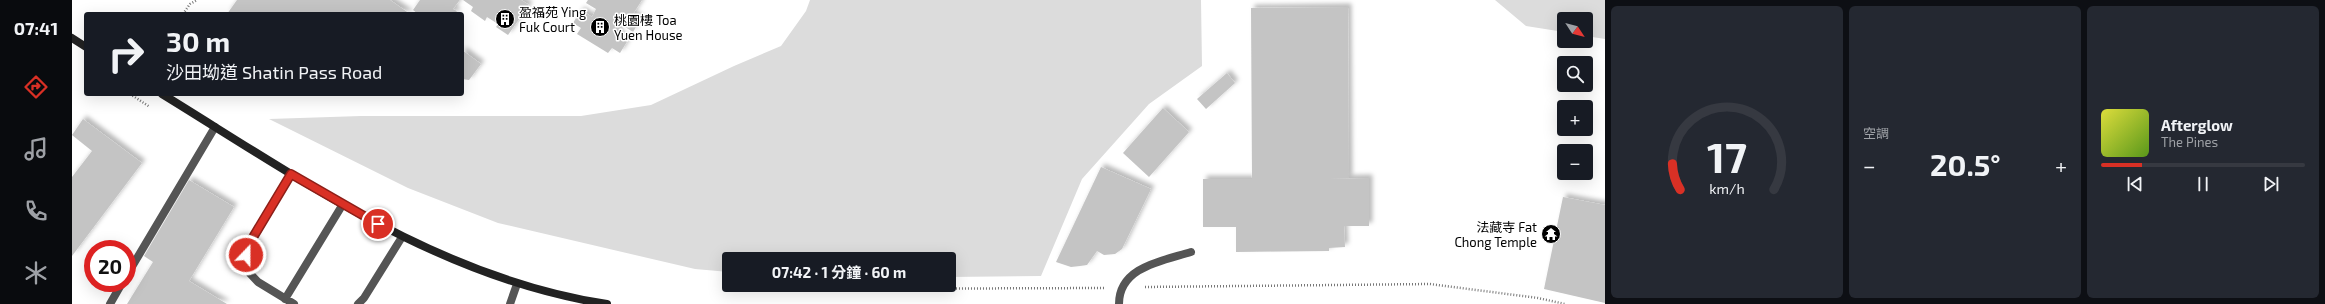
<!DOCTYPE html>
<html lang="zh-TW">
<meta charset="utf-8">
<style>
:root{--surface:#171b24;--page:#242831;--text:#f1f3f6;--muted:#9ea1a6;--line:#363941;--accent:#d93025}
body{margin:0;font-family:"Exo 2","Noto Sans TC",sans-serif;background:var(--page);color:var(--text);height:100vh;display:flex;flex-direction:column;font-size:15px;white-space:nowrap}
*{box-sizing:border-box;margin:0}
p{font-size:13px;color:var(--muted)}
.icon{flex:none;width:22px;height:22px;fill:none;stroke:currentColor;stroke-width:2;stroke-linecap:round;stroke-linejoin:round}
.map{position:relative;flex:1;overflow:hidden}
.sheet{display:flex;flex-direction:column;gap:6px;padding:6px;background:#0d0f14;width:720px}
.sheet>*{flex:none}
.hud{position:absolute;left:12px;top:12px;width:380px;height:84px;border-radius:4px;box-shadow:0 4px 16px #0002;background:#171b24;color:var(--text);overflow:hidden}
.needle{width:26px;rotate:126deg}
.tools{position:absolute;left:1485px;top:12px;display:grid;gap:8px}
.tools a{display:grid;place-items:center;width:36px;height:36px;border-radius:4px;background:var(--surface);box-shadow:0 4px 16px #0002;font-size:20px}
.speed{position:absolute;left:12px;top:240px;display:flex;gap:8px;font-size:20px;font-weight:700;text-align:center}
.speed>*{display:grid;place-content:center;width:52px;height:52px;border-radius:50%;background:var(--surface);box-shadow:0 4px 16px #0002;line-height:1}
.speed .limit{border:6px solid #d22;background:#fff;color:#111}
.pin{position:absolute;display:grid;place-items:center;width:34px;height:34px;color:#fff;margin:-17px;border:2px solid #fff;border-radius:50%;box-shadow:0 1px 4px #0007}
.me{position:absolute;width:44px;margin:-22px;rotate:22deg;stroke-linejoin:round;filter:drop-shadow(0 0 3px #0008)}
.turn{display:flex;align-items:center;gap:14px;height:84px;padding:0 16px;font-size:18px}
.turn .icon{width:52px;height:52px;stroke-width:2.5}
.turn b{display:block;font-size:28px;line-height:34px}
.big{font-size:30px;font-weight:700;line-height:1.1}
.sheet .tile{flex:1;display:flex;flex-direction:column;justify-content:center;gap:6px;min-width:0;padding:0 14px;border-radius:6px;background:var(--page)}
.sheet .dial{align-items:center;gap:0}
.dial svg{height:104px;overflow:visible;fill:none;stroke:var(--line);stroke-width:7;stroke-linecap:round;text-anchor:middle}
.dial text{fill:var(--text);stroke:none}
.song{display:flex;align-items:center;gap:12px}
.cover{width:48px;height:48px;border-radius:6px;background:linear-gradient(135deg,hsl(60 70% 55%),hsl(90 70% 35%))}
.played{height:4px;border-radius:2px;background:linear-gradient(90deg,var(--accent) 20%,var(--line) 20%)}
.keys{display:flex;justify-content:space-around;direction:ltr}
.heat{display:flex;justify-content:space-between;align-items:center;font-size:22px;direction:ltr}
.sheet .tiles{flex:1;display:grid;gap:6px;grid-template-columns:repeat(3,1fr)}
.trip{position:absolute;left:650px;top:252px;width:234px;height:40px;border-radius:4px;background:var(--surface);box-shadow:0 4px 16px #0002;font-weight:700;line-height:40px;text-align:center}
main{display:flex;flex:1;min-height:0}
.dock{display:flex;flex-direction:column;width:72px;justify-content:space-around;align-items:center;background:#090b0e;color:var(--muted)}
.dock .icon{width:28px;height:28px}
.dock .current{color:var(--accent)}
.dock b{font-size:18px;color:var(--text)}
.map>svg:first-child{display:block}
</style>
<main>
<nav class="dock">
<b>07:41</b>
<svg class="icon current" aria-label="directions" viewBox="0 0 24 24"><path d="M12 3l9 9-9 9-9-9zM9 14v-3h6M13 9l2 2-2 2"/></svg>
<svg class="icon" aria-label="music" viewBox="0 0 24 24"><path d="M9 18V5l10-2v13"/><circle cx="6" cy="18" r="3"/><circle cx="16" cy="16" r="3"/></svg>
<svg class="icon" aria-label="phone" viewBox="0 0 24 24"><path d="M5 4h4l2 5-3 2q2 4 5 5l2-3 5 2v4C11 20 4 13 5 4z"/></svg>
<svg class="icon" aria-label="climate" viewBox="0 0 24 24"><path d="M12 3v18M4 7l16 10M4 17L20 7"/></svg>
</nav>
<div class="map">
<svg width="1533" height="304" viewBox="0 0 1533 304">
<defs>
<filter id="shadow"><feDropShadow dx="3.5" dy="-3.5" stdDeviation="2" flood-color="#0004"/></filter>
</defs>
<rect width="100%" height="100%" fill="#fff"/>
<path fill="#dcdcdc" d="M 738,0 L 1129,0 L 1130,66 L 1077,104 L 1010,179 L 969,276 L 877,277 L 877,259 L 657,259 L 657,272 L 623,269 L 426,223 L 336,188 L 197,119 L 289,116 L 509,116 L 579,105 L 662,66 L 709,46 L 734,11 Z
M 1423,0 L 1533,0 L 1533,39 L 1514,36 L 1514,19 L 1492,19 L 1492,32 L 1454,26 Z"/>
<path fill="#c4c4c4" filter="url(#shadow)" d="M 165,0 L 318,0 L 338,14 L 155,14 Z
M 348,0 L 387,0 L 387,1 L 381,9 L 385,11 L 383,14 L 346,14 L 341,10 Z
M 391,0 L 449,0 L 457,5 L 436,35 L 424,27 L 426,24 L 415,17 L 413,21 L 399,11 L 401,7 Z
M 516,0 L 570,0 L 561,14 L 569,19 L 561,32 L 550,25 L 546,33 L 556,40 L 548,53 L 540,48 L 536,53 L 505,34 L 509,28 L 501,23 L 509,10 L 520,17 L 524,9 L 514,3 Z
M 1276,7 L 1277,178 L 1257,179 L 1297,178 L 1297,226 L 1272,226 L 1273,247 L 1257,248 L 1257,251 L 1164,252 L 1164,227 L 1131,227 L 1131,179 L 1180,179 L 1179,8 Z
M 390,50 L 409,64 L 397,80 L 390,79 Z
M 1155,73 L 1163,83 L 1134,109 L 1125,99 Z
M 1091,108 L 1117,132 L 1077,177 L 1051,153 Z
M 11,119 L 70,163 L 0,256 L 0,177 L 20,151 L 0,135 Z
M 1029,167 L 1079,189 L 1050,249 L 1043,254 L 1032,255 L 1025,251 L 1015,265 L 1008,266 L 999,267 L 984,262 Z
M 117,180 L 162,207 L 117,281 L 155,304 L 55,304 L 81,262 L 72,256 Z
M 1491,197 L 1533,205 L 1533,303 L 1472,289 Z"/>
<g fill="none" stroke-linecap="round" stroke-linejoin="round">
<path stroke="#777" stroke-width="2.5" stroke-dasharray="1 2" stroke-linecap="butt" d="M 111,14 L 118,4 L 125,0
M 58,94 L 78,107
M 656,287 L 743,289 L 1034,288
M 1073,287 L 1358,284 L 1466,298 L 1493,304"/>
<path stroke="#555" stroke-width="8" d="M 219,174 L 177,245 L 171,266 L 186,282 L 222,304
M 55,275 L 143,127
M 213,299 L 271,204
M 38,304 L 50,283
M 286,304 L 292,298 L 330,237
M 438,304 L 445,284
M 1047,304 C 1047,267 1090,261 1119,252"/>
<path stroke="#222" stroke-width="8" d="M 0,38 L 14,47
M 90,94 C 230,180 369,279 535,304"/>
</g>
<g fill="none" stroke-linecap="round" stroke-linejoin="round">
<g stroke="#8d1f18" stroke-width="10">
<path id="route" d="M 174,255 L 177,244 L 219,174 L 306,224"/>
</g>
<use href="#route" stroke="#d93025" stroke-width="7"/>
</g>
<defs>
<g id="building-disc" transform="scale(1)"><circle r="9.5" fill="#000" stroke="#fff"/><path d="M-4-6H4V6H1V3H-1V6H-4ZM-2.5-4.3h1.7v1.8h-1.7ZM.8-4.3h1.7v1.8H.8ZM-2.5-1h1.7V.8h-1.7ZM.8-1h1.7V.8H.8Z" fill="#fff"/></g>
<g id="temple-disc" transform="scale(1)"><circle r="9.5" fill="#000" stroke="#fff"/><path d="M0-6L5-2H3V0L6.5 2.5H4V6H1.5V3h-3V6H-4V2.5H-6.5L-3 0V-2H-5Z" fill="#fff"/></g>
</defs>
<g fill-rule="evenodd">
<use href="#building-disc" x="433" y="19"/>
<use href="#building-disc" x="528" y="27"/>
<use href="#temple-disc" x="1479" y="234"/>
</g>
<g text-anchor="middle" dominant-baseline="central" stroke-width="3" stroke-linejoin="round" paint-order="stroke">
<g font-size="13" fill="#000" stroke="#fff" text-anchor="start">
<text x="447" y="12">盈福苑 Ying<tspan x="447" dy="15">Fuk Court</tspan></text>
<text x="542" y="20">桃園樓 Toa<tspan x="542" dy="15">Yuen House</tspan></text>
<text x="1465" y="227" text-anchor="end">法藏寺 Fat<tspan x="1465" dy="15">Chong Temple</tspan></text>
</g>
</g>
</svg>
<div class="tools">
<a><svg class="needle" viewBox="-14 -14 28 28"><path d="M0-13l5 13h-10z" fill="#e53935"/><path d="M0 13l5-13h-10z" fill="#9ea1a6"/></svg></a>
<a><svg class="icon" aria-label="search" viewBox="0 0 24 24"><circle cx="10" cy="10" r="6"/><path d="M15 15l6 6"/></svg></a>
<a>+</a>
<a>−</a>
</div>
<div class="speed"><div class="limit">20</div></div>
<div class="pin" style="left:306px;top:224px;background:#d93025"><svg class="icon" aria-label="arrive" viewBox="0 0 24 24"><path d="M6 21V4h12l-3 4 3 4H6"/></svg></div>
<svg class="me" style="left:174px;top:255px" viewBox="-20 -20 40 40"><circle r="17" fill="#d93025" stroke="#fff" stroke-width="3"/><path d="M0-11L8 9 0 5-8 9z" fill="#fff"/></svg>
<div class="trip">07:42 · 1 分鐘 · 60 m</div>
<div class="hud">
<div class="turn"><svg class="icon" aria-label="right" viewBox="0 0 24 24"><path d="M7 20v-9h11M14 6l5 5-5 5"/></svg><div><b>30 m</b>沙田坳道 Shatin Pass Road</div></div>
</div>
</div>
<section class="sheet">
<div class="tiles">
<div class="tile dial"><svg viewBox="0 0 100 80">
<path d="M14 69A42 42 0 1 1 86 69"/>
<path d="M14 69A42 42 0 0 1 8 49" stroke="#d93025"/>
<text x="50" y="56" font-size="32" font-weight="700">17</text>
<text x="50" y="72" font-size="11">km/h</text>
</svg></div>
<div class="tile"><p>空調</p>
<div class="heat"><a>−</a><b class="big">20.5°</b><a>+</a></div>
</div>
<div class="tile">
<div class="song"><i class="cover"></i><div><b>Afterglow</b><p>The Pines</p></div></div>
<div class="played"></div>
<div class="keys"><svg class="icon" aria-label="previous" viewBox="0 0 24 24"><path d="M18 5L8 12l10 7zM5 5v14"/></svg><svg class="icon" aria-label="pause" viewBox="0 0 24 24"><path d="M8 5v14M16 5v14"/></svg><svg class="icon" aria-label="next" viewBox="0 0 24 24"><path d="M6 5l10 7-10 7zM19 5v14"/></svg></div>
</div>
</div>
</section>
</main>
